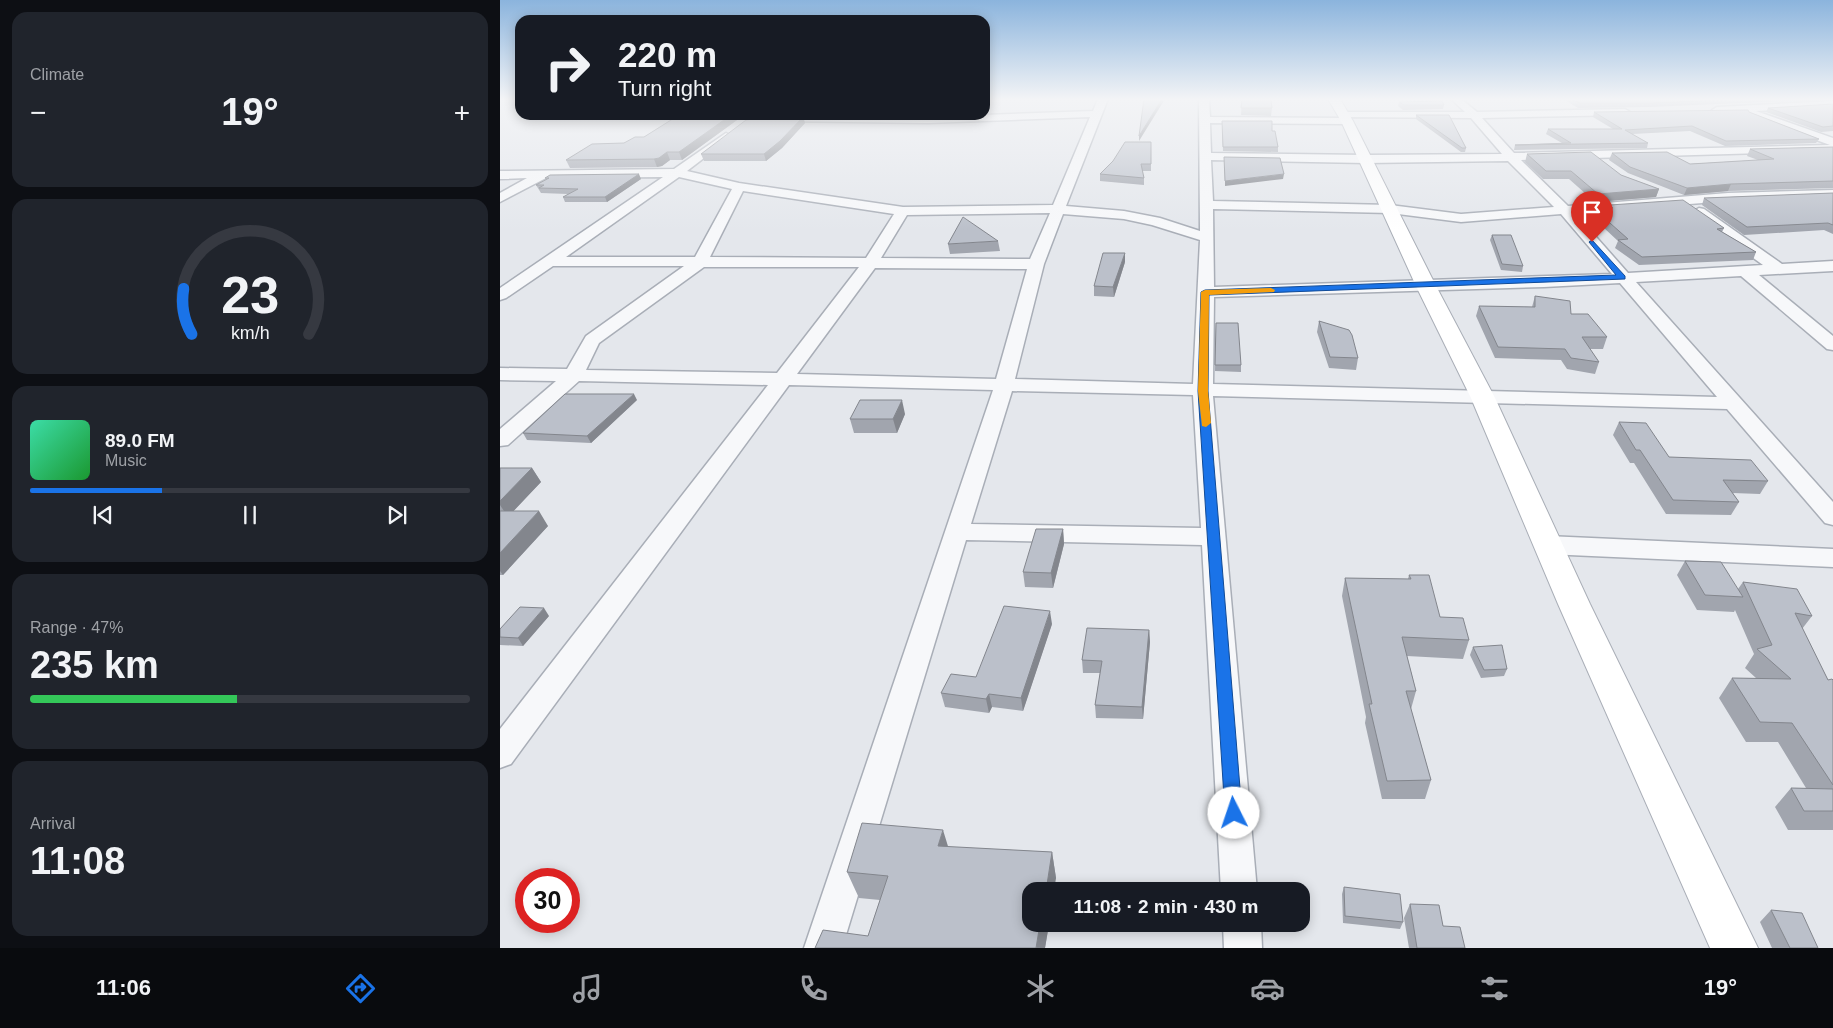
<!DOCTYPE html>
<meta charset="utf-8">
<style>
:root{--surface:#171b24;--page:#20242c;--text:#f1f3f6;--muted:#9ea1a6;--line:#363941;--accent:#1a73e8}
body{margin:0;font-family:Arial,sans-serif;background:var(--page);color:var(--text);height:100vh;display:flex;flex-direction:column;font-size:19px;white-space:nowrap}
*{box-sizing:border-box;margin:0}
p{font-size:16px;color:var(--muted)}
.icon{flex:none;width:28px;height:28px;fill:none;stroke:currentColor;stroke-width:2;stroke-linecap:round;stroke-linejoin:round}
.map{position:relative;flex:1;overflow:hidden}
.sheet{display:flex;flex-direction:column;gap:12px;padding:12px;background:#0d0f14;width:500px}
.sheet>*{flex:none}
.top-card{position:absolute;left:15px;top:15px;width:475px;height:105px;border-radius:15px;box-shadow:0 2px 12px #0003;background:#171b24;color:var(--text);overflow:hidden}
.speed{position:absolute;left:15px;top:868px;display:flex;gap:10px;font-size:25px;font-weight:700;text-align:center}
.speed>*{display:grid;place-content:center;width:65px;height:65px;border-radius:50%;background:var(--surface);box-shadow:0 2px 12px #0003;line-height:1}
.speed .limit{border:8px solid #d22;background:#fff;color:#111}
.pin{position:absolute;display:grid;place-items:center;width:42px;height:42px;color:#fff;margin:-51px -21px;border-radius:50% 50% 50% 0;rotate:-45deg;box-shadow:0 0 5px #0007}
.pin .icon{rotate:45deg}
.me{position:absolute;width:55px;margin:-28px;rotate:356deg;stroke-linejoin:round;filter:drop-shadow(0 0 4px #0008)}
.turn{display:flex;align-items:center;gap:18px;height:105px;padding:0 20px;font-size:22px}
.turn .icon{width:65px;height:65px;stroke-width:2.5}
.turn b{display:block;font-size:35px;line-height:42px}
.big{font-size:38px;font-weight:700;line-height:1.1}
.sheet .widget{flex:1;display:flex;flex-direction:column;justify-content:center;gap:8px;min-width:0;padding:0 18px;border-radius:15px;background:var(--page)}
.sheet .dial{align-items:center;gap:0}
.dial svg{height:130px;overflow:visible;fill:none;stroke:var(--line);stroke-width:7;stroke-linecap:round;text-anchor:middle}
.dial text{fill:var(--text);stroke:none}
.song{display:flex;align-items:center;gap:15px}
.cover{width:60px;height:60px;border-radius:8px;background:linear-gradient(135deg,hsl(160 70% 55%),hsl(130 70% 35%))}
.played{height:5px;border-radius:2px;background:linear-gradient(90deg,var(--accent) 30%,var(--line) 30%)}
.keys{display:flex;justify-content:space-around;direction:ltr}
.heat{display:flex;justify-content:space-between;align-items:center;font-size:28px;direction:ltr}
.charge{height:8px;border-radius:4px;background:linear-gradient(90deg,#34c759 47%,var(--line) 0)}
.trip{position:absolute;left:522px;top:882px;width:288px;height:50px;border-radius:15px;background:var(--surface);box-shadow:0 2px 12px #0003;font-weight:700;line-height:50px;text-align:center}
.menu{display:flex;height:80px;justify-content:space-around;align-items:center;background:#090b0e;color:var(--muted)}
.menu .icon{width:35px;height:35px}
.menu .current{color:var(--accent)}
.menu b{font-size:22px;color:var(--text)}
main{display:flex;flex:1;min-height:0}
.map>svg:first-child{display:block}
</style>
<main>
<section class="sheet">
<div class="widget"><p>Climate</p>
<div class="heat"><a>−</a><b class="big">19°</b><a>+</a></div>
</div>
<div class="widget dial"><svg viewBox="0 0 100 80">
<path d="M14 69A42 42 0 1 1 86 69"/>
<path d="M14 69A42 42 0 0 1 9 41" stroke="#1a73e8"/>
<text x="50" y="56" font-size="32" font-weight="700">23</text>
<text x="50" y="72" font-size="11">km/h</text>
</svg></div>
<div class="widget">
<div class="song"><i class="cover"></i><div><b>89.0 FM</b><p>Music</p></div></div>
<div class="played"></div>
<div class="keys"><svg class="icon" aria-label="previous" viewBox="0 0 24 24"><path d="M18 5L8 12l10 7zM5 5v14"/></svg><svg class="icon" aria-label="pause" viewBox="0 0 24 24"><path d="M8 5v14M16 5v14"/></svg><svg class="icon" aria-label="next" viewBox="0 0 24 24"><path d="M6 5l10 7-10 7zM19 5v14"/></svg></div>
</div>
<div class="widget"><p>Range · 47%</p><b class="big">235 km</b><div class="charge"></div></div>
<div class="widget"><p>Arrival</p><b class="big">11:08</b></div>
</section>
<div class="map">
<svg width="1333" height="948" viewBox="0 0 1333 948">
<rect width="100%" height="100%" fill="#e4e7ec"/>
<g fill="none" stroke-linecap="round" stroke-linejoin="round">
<g stroke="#a9aeb7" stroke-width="3">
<path id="street" d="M 598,99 L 608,99 L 566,206 L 624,211 L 660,218 L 700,231 L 699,99 L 709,99 L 710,117 L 847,118 L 852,121 L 847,124 L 710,123 L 711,153 L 866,155 L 1002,154 L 971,118 L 843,117 L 839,116 L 839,112 L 965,112 L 951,99 L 961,99 L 977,112 L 1125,109 L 1130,112 L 1125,115 L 982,118 L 1014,153 L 1330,145 L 1248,115 L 1248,111 L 1217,113 L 1212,110 L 1217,107 L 1333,101 L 1333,107 L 1256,111 L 1333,138 L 1333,151 L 1021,160 L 1068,206 L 1228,193 L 1333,190 L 1333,198 L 1228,201 L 1075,213 L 1128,273 L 1263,265 L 1194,215 L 1192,212 L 1199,208 L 1204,209 L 1282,264 L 1333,261 L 1333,271 L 1259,275 L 1333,336 L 1333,350 L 1327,349 L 1241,276 L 1136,282 L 1333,502 L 1333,525 L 1325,523 L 1227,409 L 713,396 L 757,891 L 721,891 L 702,545 L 466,540 L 342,948 L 304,948 L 493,390 L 289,385 L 11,764 L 0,768 L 0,729 L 268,385 L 79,381 L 8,445 L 0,446 L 0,429 L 56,381 L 0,380 L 0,368 L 67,369 L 86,336 L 184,266 L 53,266 L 6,298 L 0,300 L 0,288 L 163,177 L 46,178 L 0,202 L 0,193 L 27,178 L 0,179 L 0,171 L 174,169 L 226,133 L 231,136 L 230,138 L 187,171 L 239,183 L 403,207 L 553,205 L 590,117 L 428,123 L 273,121 L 268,118 L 273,115 L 428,117 L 593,111 ZM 711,160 L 866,163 L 1008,161 L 1054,207 L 961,214 L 890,205 L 713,201 ZM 179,177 L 232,189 L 195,257 L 66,257 ZM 243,191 L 394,214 L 366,258 L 210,257 ZM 713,209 L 890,213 L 961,222 L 1061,214 L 1112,274 L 714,287 ZM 550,213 L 530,259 L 381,258 L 407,215 ZM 563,214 L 624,219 L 652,225 L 700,240 L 693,384 L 515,379 L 544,264 ZM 204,267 L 359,267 L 277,373 L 86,370 L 99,343 ZM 375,268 L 527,269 L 496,379 L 297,374 ZM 1120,283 L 1217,397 L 713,384 L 714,297 L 1044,287 ZM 512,391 L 693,395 L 701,528 L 471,524 Z
M 1047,536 L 1333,549 L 1333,567 L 1047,554 L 1038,551 L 1035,545 L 1038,539 Z
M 723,924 L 761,924 L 762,948 L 724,948 Z"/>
</g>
<g stroke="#a9aeb7" stroke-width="2">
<path id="secondary" d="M 828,99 L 840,99 L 853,121 L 936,286 L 995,398 L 1090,604 L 1258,948 L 1210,948 L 1058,604 L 971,398 L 916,286 L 841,121 Z"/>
</g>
<use href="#street" fill="#f7f8fa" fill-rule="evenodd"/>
<use href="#secondary" fill="#fff" fill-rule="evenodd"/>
</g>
<path fill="#a1a5ae" d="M 742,99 L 772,108 L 771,116 L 741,115 Z
M 1063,99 L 1333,99 L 1150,107 L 1078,108 Z
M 899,102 L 944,105 L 943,109 L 903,110 L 898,106 Z
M 1333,104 L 1333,131 L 1321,132 L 1266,112 L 1268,108 Z
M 1094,112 L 1249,112 L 1319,139 L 1316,143 L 1225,146 L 1190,131 L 1132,134 L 1148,143 L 1147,148 L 1014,150 L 1015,145 L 1062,143 L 1046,134 L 1048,129 L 1113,129 L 1093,117 Z
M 179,115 L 235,115 L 237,120 L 182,160 L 170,160 L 162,166 L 157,167 L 70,168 L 66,160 L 144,137 Z
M 916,115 L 966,148 L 965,152 L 961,152 L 916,119 Z
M 303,117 L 305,123 L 282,148 L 266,161 L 204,161 L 201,154 Z
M 722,125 L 772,131 L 778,147 L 778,152 L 723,151 Z
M 651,142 L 651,171 L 642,171 L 644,178 L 644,185 L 600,181 L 600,174 Z
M 1333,147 L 1333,188 L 1228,191 L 1184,195 L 1128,173 L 1109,160 L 1112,153 L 1190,164 L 1258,160 L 1247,156 L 1250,149 Z
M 1027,154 L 1121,175 L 1159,189 L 1156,197 L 1095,202 L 1069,179 L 1043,179 L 1025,162 Z
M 45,178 L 141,179 L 107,202 L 65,202 L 63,197 L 68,194 L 41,193 L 36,185 L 46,180 Z
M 1333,193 L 1333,234 L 1324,230 L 1244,235 L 1202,205 L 1204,198 Z
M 1110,205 L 1224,228 L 1222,232 L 1256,252 L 1253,260 L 1139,265 L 1115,248 L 1118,241 L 1090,215 L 1093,208 L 1109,208 Z
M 992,235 L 1023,266 L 1022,272 L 1001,270 L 990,240 Z
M 498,241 L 500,251 L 450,254 L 448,244 Z
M 625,262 L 614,297 L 594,296 L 594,286 Z
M 1035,296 L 1071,314 L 1107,337 L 1103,349 L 1089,349 L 1099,362 L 1095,374 L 1067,369 L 1061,360 L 995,358 L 976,316 L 979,306 L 1032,307 Z
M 819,321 L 858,358 L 856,370 L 829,368 L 817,332 Z
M 716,323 L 741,365 L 741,372 L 715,371 Z
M 137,400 L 91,443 L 27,440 L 23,433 Z
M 405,414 L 397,433 L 354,433 L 350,419 Z
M 1119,422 L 1169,457 L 1268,481 L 1260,494 L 1233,493 L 1239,502 L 1231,515 L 1166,514 L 1134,463 L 1130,463 L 1113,435 Z
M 0,468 L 32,468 L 41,482 L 13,511 L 48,526 L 3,575 L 0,575 Z
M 563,529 L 564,544 L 553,588 L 525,587 L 523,572 Z
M 1185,561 L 1238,589 L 1243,582 L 1312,616 L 1302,629 L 1328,680 L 1333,680 L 1333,830 L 1288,830 L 1275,807 L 1291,788 L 1306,788 L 1278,742 L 1246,742 L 1219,698 L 1232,678 L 1256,678 L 1245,668 L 1254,654 L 1235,610 L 1234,612 L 1197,610 L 1177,575 Z
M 909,575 L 940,617 L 969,640 L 963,659 L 907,656 L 916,691 L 911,709 L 931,780 L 925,799 L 882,799 L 865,723 L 866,717 L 842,596 L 845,578 L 908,579 Z
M 49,616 L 23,646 L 0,645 L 0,629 Z
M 552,624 L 523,711 L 492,707 L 489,713 L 445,707 L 441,693 L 476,677 Z
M 649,630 L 650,642 L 643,719 L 596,718 L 595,705 L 600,673 L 583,673 L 582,660 Z
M 973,647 L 1007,669 L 1004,676 L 981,678 L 970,655 Z
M 448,847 L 552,852 L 556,878 L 531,924 L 549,924 L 545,948 L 368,936 L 380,900 L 359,898 L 347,872 Z
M 844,887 L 903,922 L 900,929 L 843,923 L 842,894 Z
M 910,904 L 943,926 L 965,948 L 909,948 L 904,918 Z
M 1271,910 L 1318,948 L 1272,948 L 1260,922 Z"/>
<path fill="#83868d" d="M 662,99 L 665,99 L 639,141 L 639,136 Z
M 231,115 L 235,115 L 237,120 L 182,160 L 179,152 Z
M 303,117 L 305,123 L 282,148 L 266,161 L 264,154 Z
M 167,152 L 170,160 L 162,166 L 157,167 L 154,159 Z
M 139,174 L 141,179 L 107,202 L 105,197 Z
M 784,174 L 783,179 L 725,186 L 725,181 Z
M 1231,184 L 1228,191 L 1184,195 L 1187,188 Z
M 1159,189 L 1156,197 L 1095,202 L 1098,194 Z
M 625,253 L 625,262 L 614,297 L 613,287 Z
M 134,394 L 137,400 L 91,443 L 87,436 Z
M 402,400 L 405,414 L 397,433 L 393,419 Z
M 32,468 L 41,482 L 8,517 L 0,505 L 0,501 Z
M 39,511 L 48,526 L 3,575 L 0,571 L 0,553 Z
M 563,529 L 564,544 L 553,588 L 551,573 Z
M 44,608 L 49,616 L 23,646 L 18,638 Z
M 550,611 L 552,624 L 523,711 L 521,698 Z
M 649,630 L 650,642 L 643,719 L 642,707 Z
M 489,694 L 492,707 L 489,713 L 486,699 Z
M 443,830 L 451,856 L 438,846 Z
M 552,852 L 556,878 L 554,891 L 546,891 Z
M 540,924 L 549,924 L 545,948 L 536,948 Z"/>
<path fill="#bbc0ca" stroke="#83868d" d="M 644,99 L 662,99 L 639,136 Z
M 742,99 L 771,99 L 772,108 L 741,108 Z
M 1071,99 L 1244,99 L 1151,103 L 1080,103 Z
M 942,101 L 944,105 L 904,105 L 899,102 Z
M 1333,104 L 1333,126 L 1323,127 L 1268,108 Z
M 1248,110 L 1249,112 L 1319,139 L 1226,141 L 1192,126 L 1125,130 L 1148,143 L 1015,145 L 1071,143 L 1048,129 L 1122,129 L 1094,112 Z
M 179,115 L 231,115 L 179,152 L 167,152 L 159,158 L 154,159 L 66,160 L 92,144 L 124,143 L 135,137 L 144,137 Z
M 916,115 L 949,115 L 966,148 L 962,148 Z
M 267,117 L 303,117 L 280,141 L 264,154 L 201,154 L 246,120 Z
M 722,121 L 772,121 L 772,131 L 775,131 L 778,147 L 723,147 Z
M 625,142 L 651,142 L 651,164 L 641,164 L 644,178 L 600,174 L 613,161 Z
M 1333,147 L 1333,181 L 1231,184 L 1187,188 L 1130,167 L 1112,153 L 1167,152 L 1190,164 L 1274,159 L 1250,149 Z
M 1091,152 L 1121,175 L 1159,189 L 1098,194 L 1071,171 L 1046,171 L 1027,154 Z
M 724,157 L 780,158 L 784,174 L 725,181 Z
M 139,174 L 105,197 L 63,197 L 78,189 L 39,188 L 44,185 L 36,185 L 49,178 L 45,178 L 50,175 Z
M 1333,193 L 1333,225 L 1328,223 L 1247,227 L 1204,198 Z
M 1183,200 L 1224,228 L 1217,229 L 1256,252 L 1142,257 L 1118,240 L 1128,239 L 1093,208 L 1113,208 L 1110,205 Z
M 463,217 L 498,241 L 448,244 Z
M 992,235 L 1011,235 L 1023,266 L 1002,264 Z
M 603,253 L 625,253 L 613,287 L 594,286 Z
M 1035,296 L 1070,301 L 1071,314 L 1088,314 L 1107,337 L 1082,337 L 1099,362 L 1071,358 L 1065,349 L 998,347 L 979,306 L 1035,307 Z
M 819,321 L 849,330 L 852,335 L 858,358 L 830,357 Z
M 716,323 L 738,323 L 741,365 L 715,365 Z
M 65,394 L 134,394 L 87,436 L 23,433 Z
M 360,400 L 402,400 L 393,419 L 350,419 Z
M 1119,422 L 1146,423 L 1169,457 L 1251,460 L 1268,481 L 1223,480 L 1239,502 L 1173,500 L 1140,450 L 1136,450 Z
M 0,468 L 32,468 L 0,501 Z
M 0,511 L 39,511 L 0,553 Z
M 536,529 L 563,529 L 551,573 L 523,572 Z
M 1185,561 L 1221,562 L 1243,597 L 1205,595 Z
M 909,575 L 929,575 L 940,617 L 963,618 L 969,640 L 902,637 L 916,691 L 906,691 L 931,780 L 887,781 L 869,704 L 872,704 L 845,578 L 911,579 Z
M 1243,582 L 1297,589 L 1312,616 L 1295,613 L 1328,680 L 1332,679 L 1333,680 L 1333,785 L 1292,723 L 1260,722 L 1232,678 L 1291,679 L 1257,649 L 1272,645 Z
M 504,606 L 550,611 L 521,698 L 489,694 L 486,699 L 441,693 L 451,674 L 476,677 Z
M 20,607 L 44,608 L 18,638 L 0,637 L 0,629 Z
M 587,628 L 649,630 L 642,707 L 595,705 L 602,661 L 582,660 Z
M 1002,645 L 1007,669 L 984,670 L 973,647 Z
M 1291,788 L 1333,789 L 1333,811 L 1304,811 Z
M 362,823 L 443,830 L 438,846 L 552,852 L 546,891 L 531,891 L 531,924 L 540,924 L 536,948 L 315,948 L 323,930 L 368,936 L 388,876 L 347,872 Z
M 844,887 L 900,894 L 903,922 L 845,916 Z
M 910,904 L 939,905 L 943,926 L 960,927 L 965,948 L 917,948 Z
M 1271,910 L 1302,913 L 1318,948 L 1290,948 Z"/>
<linearGradient id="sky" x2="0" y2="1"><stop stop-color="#8bb4dd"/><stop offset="0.43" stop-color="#f3f4f6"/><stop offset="1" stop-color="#f3f4f6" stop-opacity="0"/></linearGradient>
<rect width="1333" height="231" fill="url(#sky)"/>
<path fill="#1a73e8" stroke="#114b97" d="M 1092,240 L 1125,276 L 1125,279 L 709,295 L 708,391 L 742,813 L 740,818 L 734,821 L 728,818 L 725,813 L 698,391 L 701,292 L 705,290 L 1116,275 L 1089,242 Z"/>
<path fill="#f59e0b" d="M 771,288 L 775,290 L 774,292 L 709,295 L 708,391 L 711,423 L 706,427 L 702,426 L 698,391 L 701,292 L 705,290 Z"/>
</svg>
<div class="speed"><div class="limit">30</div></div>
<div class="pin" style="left:1092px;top:242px;background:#d93025"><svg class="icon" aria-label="arrive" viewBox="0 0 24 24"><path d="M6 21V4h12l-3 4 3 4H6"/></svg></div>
<svg class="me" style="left:734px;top:813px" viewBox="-20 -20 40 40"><circle r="19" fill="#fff"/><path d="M0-13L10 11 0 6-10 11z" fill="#1a73e8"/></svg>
<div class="trip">11:08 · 2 min · 430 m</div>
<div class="top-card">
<div class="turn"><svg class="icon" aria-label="right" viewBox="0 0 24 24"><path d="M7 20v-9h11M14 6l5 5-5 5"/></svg><div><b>220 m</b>Turn right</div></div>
</div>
</div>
</main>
<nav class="menu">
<b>11:06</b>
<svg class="icon current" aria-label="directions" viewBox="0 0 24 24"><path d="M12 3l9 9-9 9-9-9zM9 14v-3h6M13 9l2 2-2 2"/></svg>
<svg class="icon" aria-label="music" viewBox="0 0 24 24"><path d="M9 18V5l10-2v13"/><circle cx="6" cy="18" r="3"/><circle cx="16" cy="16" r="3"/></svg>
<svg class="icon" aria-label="phone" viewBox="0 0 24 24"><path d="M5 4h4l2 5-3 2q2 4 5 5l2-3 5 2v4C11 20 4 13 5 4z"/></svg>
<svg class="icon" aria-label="climate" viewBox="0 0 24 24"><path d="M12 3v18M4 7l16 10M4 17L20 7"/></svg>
<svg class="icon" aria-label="car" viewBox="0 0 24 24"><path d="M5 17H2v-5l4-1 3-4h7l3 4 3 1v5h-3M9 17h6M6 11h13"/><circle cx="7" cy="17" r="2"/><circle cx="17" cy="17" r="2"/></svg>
<svg class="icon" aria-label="filters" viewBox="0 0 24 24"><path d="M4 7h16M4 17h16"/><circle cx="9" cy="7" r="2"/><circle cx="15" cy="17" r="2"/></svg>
<b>19°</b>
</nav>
